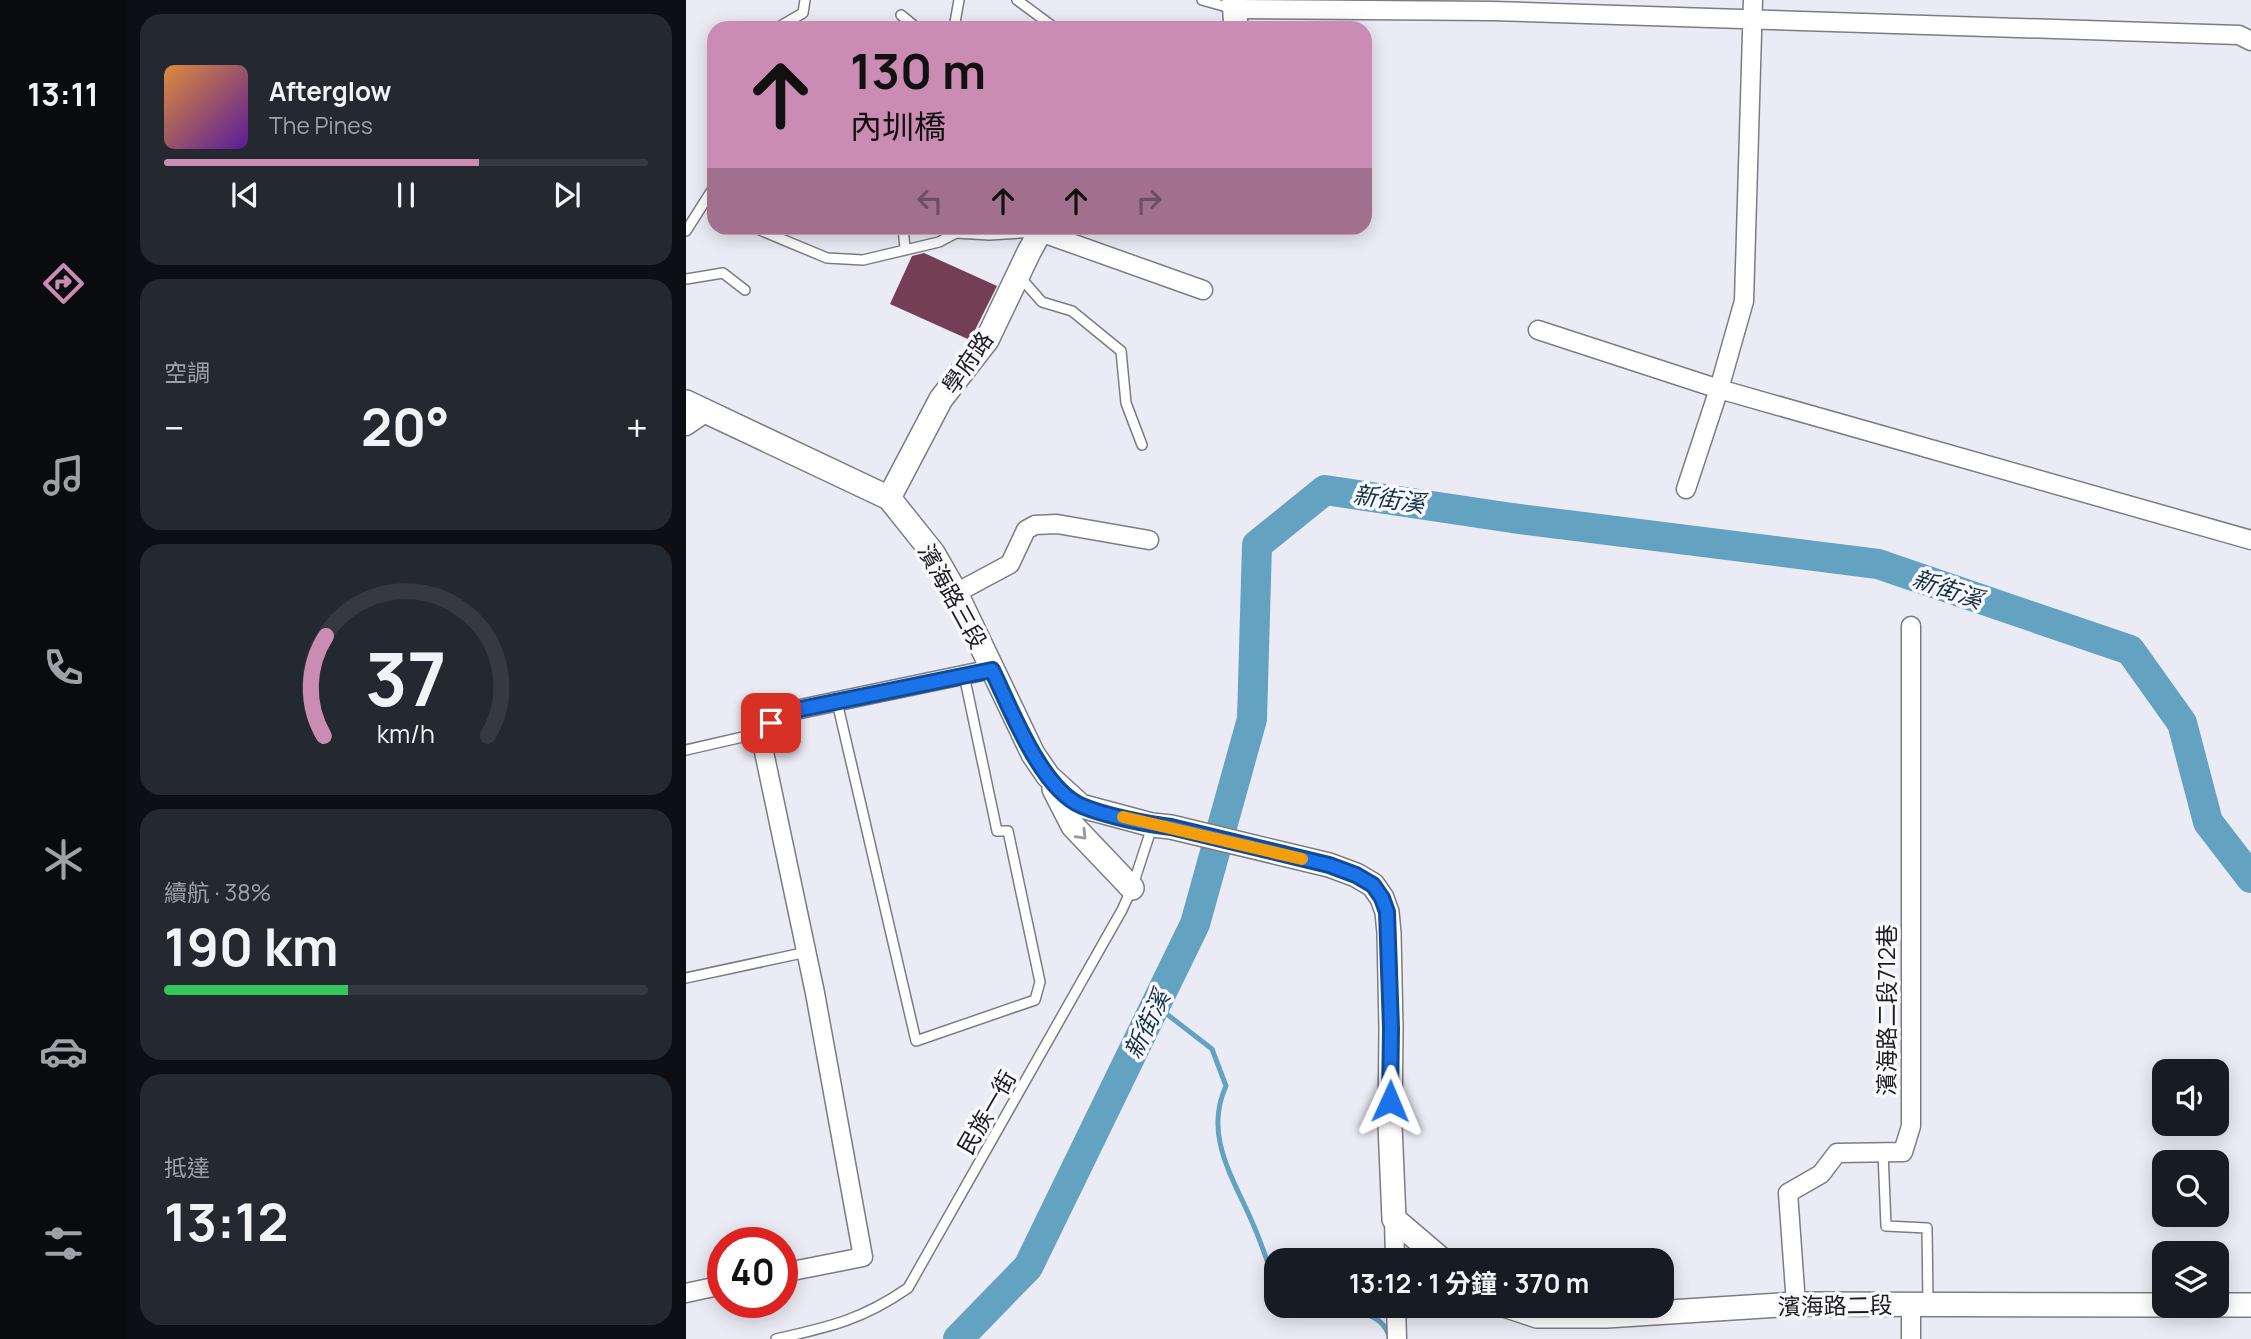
<!DOCTYPE html>
<html lang="zh-TW">
<meta charset="utf-8">
<style>
:root{--surface:#171b24;--page:#242831;--text:#f1f3f6;--muted:#9ea1a6;--line:#363941;--accent:#ca8cb3}
body{margin:0;font-family:Manrope,"Noto Sans TC",sans-serif;background:var(--page);color:var(--text);height:100vh;display:flex;flex-direction:column;font-size:26px;white-space:nowrap}
*{box-sizing:border-box;margin:0}
p{font-size:23px;color:var(--muted)}
.icon{flex:none;width:38px;height:38px;fill:none;stroke:currentColor;stroke-width:2;stroke-linecap:round;stroke-linejoin:round}
.map{position:relative;flex:1;overflow:hidden}
.sheet{display:flex;flex-direction:column;gap:14px;padding:14px;background:#0d0f14;width:560px}
.sheet>*{flex:none}
.top-card{position:absolute;left:21px;top:21px;width:665px;height:214px;border-radius:21px;box-shadow:0 4px 18px #0003;background:#ca8cb3;color:#111;overflow:hidden}
.fabs{position:absolute;left:1466px;top:1059px;display:grid;gap:14px}
.fabs a{display:grid;place-items:center;width:77px;height:77px;border-radius:14px;background:var(--surface);box-shadow:0 4px 18px #0003;font-size:35px}
.speed{position:absolute;left:21px;top:1227px;display:flex;gap:14px;font-size:35px;font-weight:700;text-align:center}
.speed>*{display:grid;place-content:center;width:91px;height:91px;border-radius:50%;background:var(--surface);box-shadow:0 4px 18px #0003;line-height:1}
.speed .limit{border:10px solid #d22;background:#fff;color:#111}
.pin{position:absolute;display:grid;place-items:center;width:60px;height:60px;color:#fff;margin:-30px;border-radius:14px;box-shadow:0 4px 10px #0006}
.me{position:absolute;width:77px;margin:-38px;rotate:1deg;stroke-linejoin:round;filter:drop-shadow(0 0 5px #0008)}
.turn{display:flex;align-items:center;gap:24px;height:147px;padding:0 28px;font-size:32px}
.turn .icon{width:91px;height:91px;stroke-width:2.5}
.turn b{display:block;font-size:49px;line-height:60px}
.lanes{display:flex;align-items:center;height:66px;padding:0 28px;background:#0003;justify-content:center;gap:35px;direction:ltr}
.lanes .off{opacity:.35}
.big{font-size:52px;font-weight:700;line-height:1.1}
.sheet .tile{flex:1;display:flex;flex-direction:column;justify-content:center;gap:10px;min-width:0;padding:0 24px;border-radius:21px;background:var(--page)}
.sheet .dial{align-items:center;gap:0}
.dial svg{height:182px;overflow:visible;fill:none;stroke:var(--line);stroke-width:7;stroke-linecap:round;text-anchor:middle}
.dial text{fill:var(--text);stroke:none}
.song{display:flex;align-items:center;gap:21px}
.cover{width:84px;height:84px;border-radius:10px;background:linear-gradient(135deg,hsl(30 70% 55%),hsl(270 70% 35%))}
.played{height:7px;border-radius:4px;background:linear-gradient(90deg,var(--accent) 65%,var(--line) 65%)}
.keys{display:flex;justify-content:space-around;direction:ltr}
.heat{display:flex;justify-content:space-between;align-items:center;font-size:38px;direction:ltr}
.charge{height:10px;border-radius:5px;background:linear-gradient(90deg,#34c759 38%,var(--line) 0)}
.trip{position:absolute;left:578px;top:1248px;width:410px;height:70px;border-radius:21px;background:var(--surface);box-shadow:0 4px 18px #0003;font-weight:700;line-height:70px;text-align:center}
main{display:flex;flex:1;min-height:0}
.dock{display:flex;flex-direction:column;width:126px;justify-content:space-around;align-items:center;background:#090b0e;color:var(--muted)}
.dock .icon{width:49px;height:49px}
.dock .active{color:var(--accent)}
.dock b{font-size:32px;color:var(--text)}
.map>svg:first-child{display:block}
</style>
<main>
<nav class="dock">
<b>13:11</b>
<svg class="icon active" aria-label="directions" viewBox="0 0 24 24"><path d="M12 3l9 9-9 9-9-9zM9 14v-3h6M13 9l2 2-2 2"/></svg>
<svg class="icon" aria-label="music" viewBox="0 0 24 24"><path d="M9 18V5l10-2v13"/><circle cx="6" cy="18" r="3"/><circle cx="16" cy="16" r="3"/></svg>
<svg class="icon" aria-label="phone" viewBox="0 0 24 24"><path d="M5 4h4l2 5-3 2q2 4 5 5l2-3 5 2v4C11 20 4 13 5 4z"/></svg>
<svg class="icon" aria-label="climate" viewBox="0 0 24 24"><path d="M12 3v18M4 7l16 10M4 17L20 7"/></svg>
<svg class="icon" aria-label="car" viewBox="0 0 24 24"><path d="M5 17H2v-5l4-1 3-4h7l3 4 3 1v5h-3M9 17h6M6 11h13"/><circle cx="7" cy="17" r="2"/><circle cx="17" cy="17" r="2"/></svg>
<svg class="icon" aria-label="filters" viewBox="0 0 24 24"><path d="M4 7h16M4 17h16"/><circle cx="9" cy="7" r="2"/><circle cx="15" cy="17" r="2"/></svg>
</nav>
<section class="sheet">
<div class="tile">
<div class="song"><i class="cover"></i><div><b>Afterglow</b><p>The Pines</p></div></div>
<div class="played"></div>
<div class="keys"><svg class="icon" aria-label="previous" viewBox="0 0 24 24"><path d="M18 5L8 12l10 7zM5 5v14"/></svg><svg class="icon" aria-label="pause" viewBox="0 0 24 24"><path d="M8 5v14M16 5v14"/></svg><svg class="icon" aria-label="next" viewBox="0 0 24 24"><path d="M6 5l10 7-10 7zM19 5v14"/></svg></div>
</div>
<div class="tile"><p>空調</p>
<div class="heat"><a>−</a><b class="big">20°</b><a>+</a></div>
</div>
<div class="tile dial"><svg viewBox="0 0 100 80">
<path d="M14 69A42 42 0 1 1 86 69"/>
<path d="M14 69A42 42 0 0 1 15 25" stroke="#ca8cb3"/>
<text x="50" y="56" font-size="32" font-weight="700">37</text>
<text x="50" y="72" font-size="11">km/h</text>
</svg></div>
<div class="tile"><p>續航 · 38%</p><b class="big">190 km</b><div class="charge"></div></div>
<div class="tile"><p>抵達</p><b class="big">13:12</b></div>
</section>
<div class="map">
<svg width="1565" height="1339" viewBox="0 0 1565 1339">
<rect width="100%" height="100%" fill="#eaebf4"/>
<g fill="none" stroke-linecap="round" stroke-linejoin="round">
<path stroke="#64a2c1" stroke-width="5" d="M 482,1015 L 526,1049 L 540,1086 C 517,1136 548,1179 567,1224 C 576,1244 582,1265 590,1285
M 602,1306 C 618,1325 689,1292 703,1336"/>
<path stroke="#64a2c1" stroke-width="30" d="M 272,1339 L 342,1267 L 509,924 L 566,719 L 571,545 L 639,490 L 826,518 L 1192,564 L 1444,650 L 1496,723 L 1522,822 L 1565,878"/>
</g>
<path fill="#743f55" d="M 238,253 L 311,286 L 284,340 L 204,304 L 226,256 Z"/>
<g fill="none" stroke-linecap="round" stroke-linejoin="round">
<g stroke="#7c7c85" stroke-width="12">
<path id="service" d="M 331,0 L 369,28
M 516,0 L 548,9
M 215,15 L 231,28
M 91,28 L 117,13 L 119,0
M 268,28 L 273,0
M 69,228 L 141,258 L 177,260 L 253,242 L 270,233 L 303,235 L 350,232
M 217,228 L 219,248
M 0,231 L 28,187
M 333,276 L 356,302 L 386,311 L 435,351 L 440,403 L 456,445
M 0,279 L 37,273 L 59,290
M 151,702 L 230,1041 L 349,1000 L 354,982 L 322,831 L 311,831 L 278,675
M 0,750 L 74,733
M 0,978 L 121,952
M 1197,1152 L 1200,1226 L 1241,1228 L 1242,1303
M 90,1339 C 143,1327 176,1320 222,1288 L 436,910 L 446,888 L 466,827"/>
</g>
<g stroke="#7c7c85" stroke-width="21">
<path id="minor" d="M 548,9 L 807,11 L 1553,35 L 1565,41
M 354,232 L 517,290
M 852,330 L 1033,389 L 1565,540
M 0,426 L 22,411
M 1000,489 L 1033,389 L 1058,301 L 1067,0
M 270,593 L 324,564 L 340,530 L 349,525 L 371,524 L 463,540
M 708,1219 L 709,1260
M 96,1273 L 177,1257 L 129,993 L 74,733 L 95,713 L 306,669
M 0,1293 L 37,1285
M 1110,1304 L 1102,1193 L 1135,1174 L 1151,1153 L 1217,1152 L 1225,1126 L 1225,626
M 710,1306 L 711,1339
M 1225,1339 L 1225,1305"/>
</g>
<g stroke="#7c7c85" stroke-width="26">
<path id="tertiary" d="M 548,0 L 550,28
M 0,402 L 203,498 L 247,553 L 270,593 L 347,754 L 362,776 L 395,806 L 466,825 L 485,827 L 643,865 L 670,875 L 687,885 L 696,898 L 701,912 L 703,933 L 705,1028 L 704,1125 L 708,1219 L 756,1260
M 203,498 L 255,399 L 301,340 L 343,252 L 354,232 L 360,228
M 368,789 L 387,826 L 446,888
M 1531,1305 L 1565,1305
M 821,1306 L 851,1316 L 920,1316 L 1110,1304 L 1479,1305"/>
</g>
<use href="#service" stroke="#fff" stroke-width="9"/>
<use href="#minor" stroke="#fff" stroke-width="18"/>
<use href="#tertiary" stroke="#fff" stroke-width="23"/>
</g>
<defs><path id="oneway-chevron" d="M-2-3.5L2.5 0L-2 3.5" fill="none" stroke-width="1.6" stroke-linecap="round" stroke-linejoin="round" transform="scale(1.75)"/></defs>
<use stroke="#98989a" href="#oneway-chevron" transform="translate(396 835) rotate(46)"/>
<g fill="none" stroke-linecap="round" stroke-linejoin="round">
<g stroke="#114b97" stroke-width="18">
<path id="route" d="M 85,723 L 95,713 L 306,670 C 325,709 355,789 396,806 C 420,816 460,824 485,827 L 643,865 L 670,875 L 687,885 L 696,898 L 701,912 L 705,1028 L 704,1101"/>
</g>
<use href="#route" stroke="#1a73e8" stroke-width="12"/>
<path stroke="#f59e0b" stroke-width="12" d="M 437,817 L 616,859"/>
</g>
<g text-anchor="middle" dominant-baseline="central" stroke-width="7" stroke-linejoin="round" paint-order="stroke">
<g font-size="23" fill="#1b1b1f" stroke="#f8f8fe">
<text transform="translate(281 362) rotate(-55)">學府路</text>
<text transform="translate(267 596) rotate(61)">濱海路三段</text>
<text transform="translate(1200 1010) rotate(-90)">濱海路二段712巷</text>
<text transform="translate(300 1112) rotate(-60)">民族一街</text>
<text transform="translate(1149 1305) rotate(-1)">濱海路二段</text>
</g>
<g font-size="24" font-style="italic" fill="#143240" stroke="#f8f8fe">
<text transform="translate(703 498) rotate(8)">新街溪</text>
<text transform="translate(1262 588) rotate(19)">新街溪</text>
<text transform="translate(460 1024) rotate(-64)">新街溪</text>
</g>
</g>
</svg>
<div class="fabs">
<a><svg class="icon" aria-label="sound" viewBox="0 0 24 24"><path d="M4 9h4l5-4v14l-5-4H4zM17 9q2 3 0 6"/></svg></a>
<a><svg class="icon" aria-label="search" viewBox="0 0 24 24"><circle cx="10" cy="10" r="6"/><path d="M15 15l6 6"/></svg></a>
<a><svg class="icon" aria-label="layers" viewBox="0 0 24 24"><path d="M12 4l9 5-9 5-9-5zM3 14l9 5 9-5"/></svg></a>
</div>
<div class="speed"><div class="limit">40</div></div>
<div class="pin" style="left:85px;top:723px;background:#d93025"><svg class="icon" aria-label="arrive" viewBox="0 0 24 24"><path d="M6 21V4h12l-3 4 3 4H6"/></svg></div>
<svg class="me" style="left:704px;top:1101px" viewBox="-20 -20 40 40"><path d="M0-17L14 15 0 8-14 15z" fill="#1a73e8" stroke="#fff" stroke-width="4"/></svg>
<div class="trip">13:12 · 1 分鐘 · 370 m</div>
<div class="top-card">
<div class="turn"><svg class="icon" aria-label="ahead" viewBox="0 0 24 24"><path d="M12 20V5M6 11l6-6 6 6"/></svg><div><b>130 m</b>內圳橋</div></div>
<div class="lanes"><svg class="icon off" aria-label="left" viewBox="0 0 24 24"><path d="M17 20v-9H6M10 6l-5 5 5 5"/></svg><svg class="icon" aria-label="ahead" viewBox="0 0 24 24"><path d="M12 20V5M6 11l6-6 6 6"/></svg><svg class="icon" aria-label="ahead" viewBox="0 0 24 24"><path d="M12 20V5M6 11l6-6 6 6"/></svg><svg class="icon off" aria-label="right" viewBox="0 0 24 24"><path d="M7 20v-9h11M14 6l5 5-5 5"/></svg></div>
</div>
</div>
</main>
